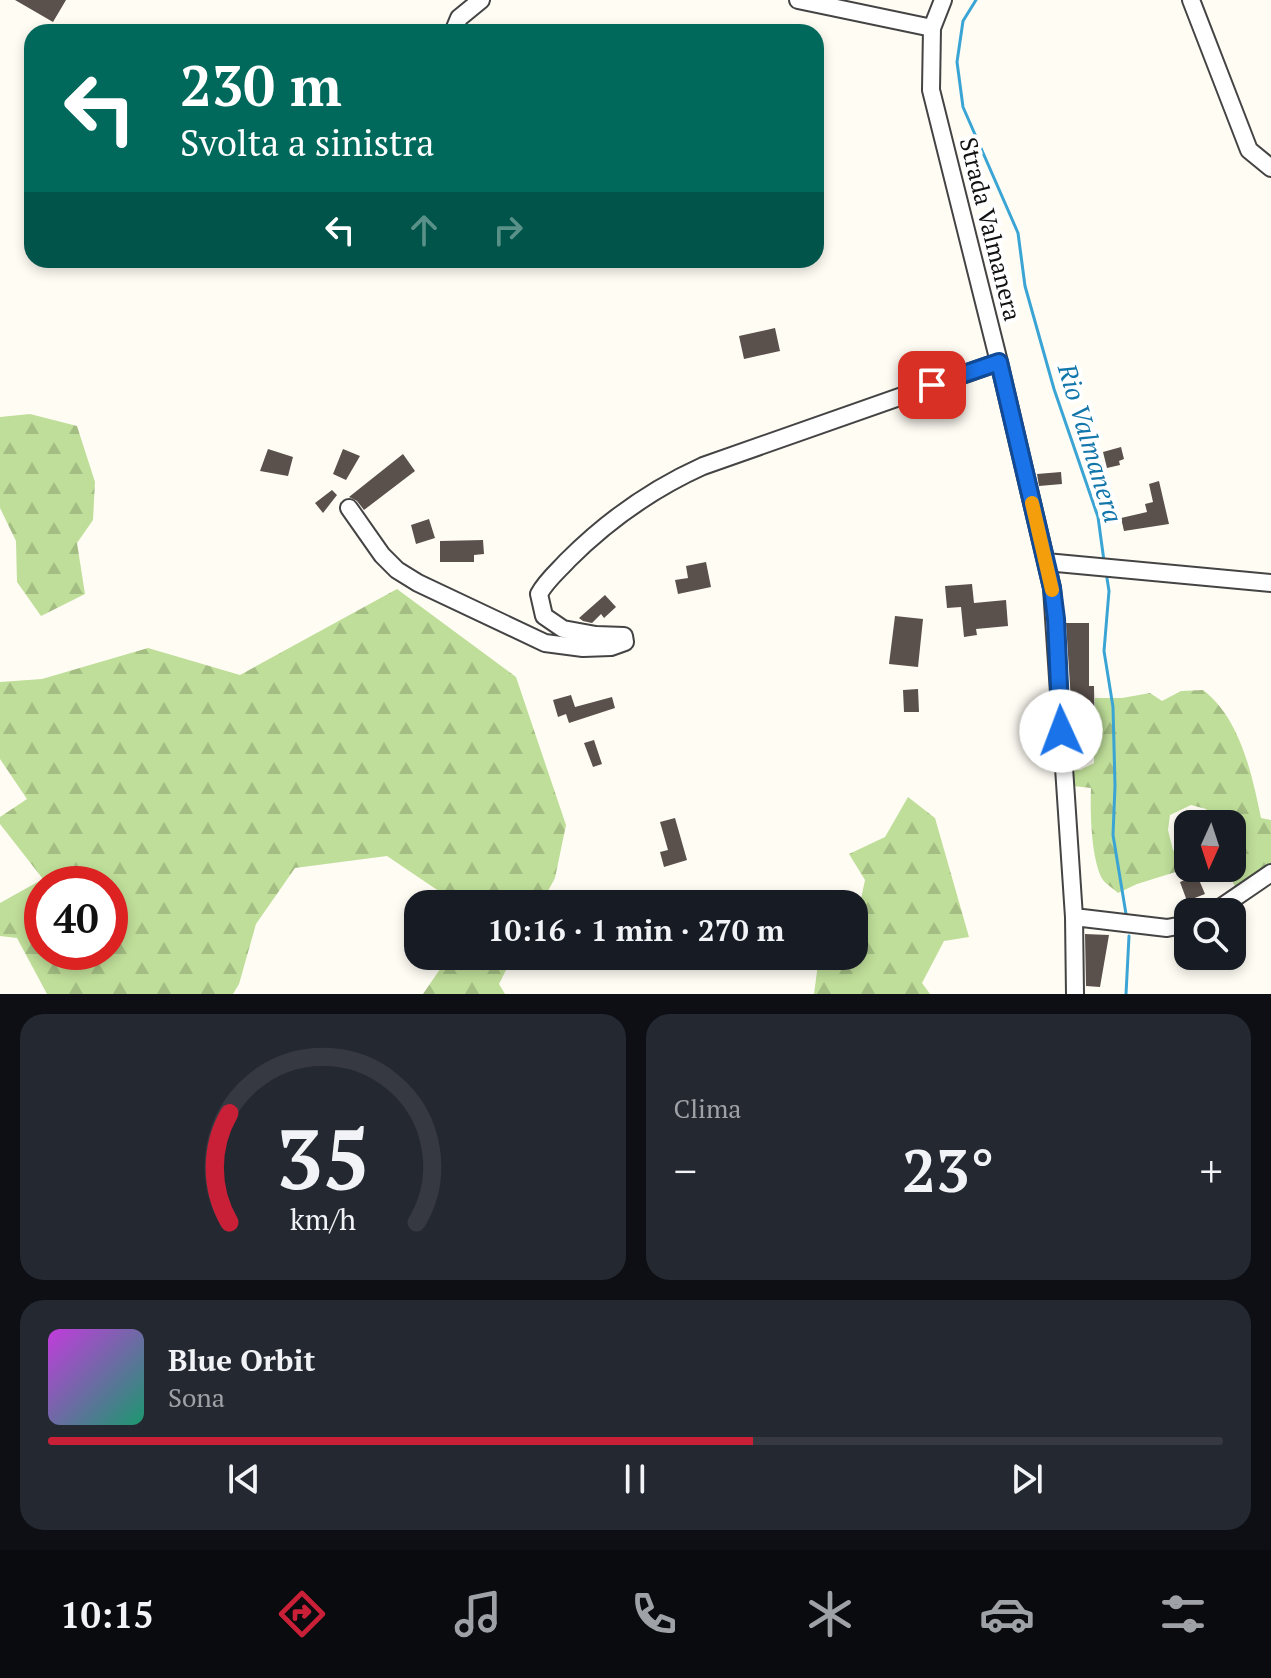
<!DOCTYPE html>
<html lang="it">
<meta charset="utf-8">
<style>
:root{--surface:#171b24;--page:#242831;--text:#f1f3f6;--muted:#9ea1a6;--line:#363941;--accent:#c92038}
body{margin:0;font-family:"PT Serif",serif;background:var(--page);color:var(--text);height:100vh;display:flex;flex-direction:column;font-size:30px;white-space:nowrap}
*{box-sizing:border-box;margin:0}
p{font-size:26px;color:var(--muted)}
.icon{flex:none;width:44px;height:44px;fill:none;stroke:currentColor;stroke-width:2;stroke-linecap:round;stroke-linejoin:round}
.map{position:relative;height:994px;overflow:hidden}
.drawer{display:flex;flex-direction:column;gap:20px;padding:20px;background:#0d0f14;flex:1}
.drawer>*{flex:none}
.hud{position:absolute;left:24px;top:24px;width:800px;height:244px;border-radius:24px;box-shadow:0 4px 12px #0003;background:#00695c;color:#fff;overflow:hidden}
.needle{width:52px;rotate:183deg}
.controls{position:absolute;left:1174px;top:810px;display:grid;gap:16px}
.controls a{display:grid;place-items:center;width:72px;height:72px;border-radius:16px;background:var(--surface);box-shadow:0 4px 12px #0003;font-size:40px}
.speed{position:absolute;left:24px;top:866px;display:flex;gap:16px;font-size:40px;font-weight:700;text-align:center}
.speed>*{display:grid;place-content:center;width:104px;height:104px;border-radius:50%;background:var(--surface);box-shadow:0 4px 12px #0003;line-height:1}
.speed .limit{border:12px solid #d22;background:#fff;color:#111}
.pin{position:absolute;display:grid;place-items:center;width:68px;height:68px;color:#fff;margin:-34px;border-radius:16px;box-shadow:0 4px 12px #0006}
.me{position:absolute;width:88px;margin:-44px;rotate:358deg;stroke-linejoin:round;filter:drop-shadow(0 0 6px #0008)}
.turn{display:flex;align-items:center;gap:28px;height:168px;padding:0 24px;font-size:36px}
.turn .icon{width:104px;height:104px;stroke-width:2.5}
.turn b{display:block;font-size:56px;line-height:68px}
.lanes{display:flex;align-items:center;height:76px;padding:0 24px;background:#0003;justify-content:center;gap:40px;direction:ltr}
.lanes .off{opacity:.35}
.big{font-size:60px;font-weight:700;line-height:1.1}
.drawer .tile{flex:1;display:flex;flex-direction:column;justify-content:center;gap:12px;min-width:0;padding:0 28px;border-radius:24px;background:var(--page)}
.drawer .dial{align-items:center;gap:0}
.dial svg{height:208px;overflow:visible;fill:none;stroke:var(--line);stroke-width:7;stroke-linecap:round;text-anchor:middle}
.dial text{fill:var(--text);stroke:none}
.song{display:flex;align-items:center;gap:24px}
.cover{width:96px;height:96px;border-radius:12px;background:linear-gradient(135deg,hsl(290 70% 55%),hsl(160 70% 35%))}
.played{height:8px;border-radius:4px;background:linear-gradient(90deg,var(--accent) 60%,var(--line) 60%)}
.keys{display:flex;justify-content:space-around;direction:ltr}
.heat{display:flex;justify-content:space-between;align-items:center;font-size:44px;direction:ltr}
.drawer .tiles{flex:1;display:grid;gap:20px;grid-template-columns:1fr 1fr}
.tile:last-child{grid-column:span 2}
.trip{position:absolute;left:404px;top:890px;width:464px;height:80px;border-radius:24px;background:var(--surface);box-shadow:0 4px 12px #0003;font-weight:700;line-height:80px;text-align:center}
.dock{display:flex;height:128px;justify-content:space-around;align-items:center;background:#090b0e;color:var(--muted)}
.dock .icon{width:56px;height:56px}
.dock .current{color:var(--accent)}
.dock b{font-size:36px;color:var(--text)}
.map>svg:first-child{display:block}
</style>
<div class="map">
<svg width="1271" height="994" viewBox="0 0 1271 994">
<defs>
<pattern id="forest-firs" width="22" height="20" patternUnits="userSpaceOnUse" patternTransform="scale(2)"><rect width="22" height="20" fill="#bfde99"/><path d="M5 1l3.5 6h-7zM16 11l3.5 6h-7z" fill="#a3bd83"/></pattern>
</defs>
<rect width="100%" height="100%" fill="#fffcf4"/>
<path fill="url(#forest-firs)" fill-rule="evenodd" d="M 30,414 L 77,426 L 95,482 L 93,520 L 77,543 L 85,594 L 41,616 L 17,582 L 16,541 L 0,508 L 0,417 Z
M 397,589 L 516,677 L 566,825 L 555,878 L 541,904 L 458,904 L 387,856 L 295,868 L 256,924 L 239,984 L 233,994 L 47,994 L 17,938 L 0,936 L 0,903 L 43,879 L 0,824 L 0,817 L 27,799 L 0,759 L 0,682 L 42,679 L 148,648 L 240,675 ZM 42,884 L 110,884 L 110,952 L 42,952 Z
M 1203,690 C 1240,718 1252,774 1261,818 L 1271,820 L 1271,873 L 1240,895 C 1225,877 1232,848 1232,824 L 1217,824 L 1206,809 L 1191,805 L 1170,815 L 1168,830 L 1173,850 L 1186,861 L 1182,870 L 1137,884 L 1118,893 C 1114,889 1106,884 1103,880 C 1091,861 1090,810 1091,788 L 1073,786 L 1067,769 L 1080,770 L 1094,763 L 1095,698 L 1122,698 L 1150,693 L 1162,701 L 1181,691 Z
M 908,797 L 935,818 L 969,937 L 944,941 L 922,983 L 930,994 L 814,994 L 818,964 L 837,956 L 854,956 L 854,915 L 859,908 L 865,880 L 849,854 L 885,837 Z
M 449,956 L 513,956 L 499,984 L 505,994 L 423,994 Z"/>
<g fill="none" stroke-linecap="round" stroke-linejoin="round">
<path stroke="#3aa5d4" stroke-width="3" d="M 976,0 L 963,21 L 957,62 L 963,107 L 1018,233 L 1025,286 L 1054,389 L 1098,517 L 1104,561
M 1106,572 L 1109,591 L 1104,651 L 1113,707 L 1115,786 L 1113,835 L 1126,914
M 1126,994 L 1129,936"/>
</g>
<path fill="#5a504c" d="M 15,0 L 66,0 L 53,22 Z
M 775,328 L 780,351 L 744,359 L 739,336 Z
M 1121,447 L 1124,459 L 1119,461 L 1120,465 L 1107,468 L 1103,452 Z
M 268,449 L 293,457 L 288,476 L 260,471 Z
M 343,449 L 360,456 L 346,480 L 333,474 Z
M 403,454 L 415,471 L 364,510 L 357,501 L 349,497 Z
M 1061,472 L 1062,484 L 1039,486 L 1037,474 Z
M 1159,481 L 1169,524 L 1124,531 L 1121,518 L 1147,512 L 1145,504 L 1153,502 L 1149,484 Z
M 332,490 L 337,495 L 323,513 L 315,503 Z
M 429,519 L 435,538 L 416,544 L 411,525 Z
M 483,540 L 484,554 L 474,555 L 474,562 L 440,562 L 440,541 Z
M 706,562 L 711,587 L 678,594 L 675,580 L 688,578 L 686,566 Z
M 972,584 L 974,603 L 1006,600 L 1008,626 L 976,629 L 977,635 L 964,637 L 961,607 L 947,608 L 945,586 Z
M 605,595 L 616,607 L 604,618 L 601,614 L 592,623 L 583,621 L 579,618 Z
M 895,616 L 923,619 L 918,667 L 889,664 Z
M 1066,623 L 1089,623 L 1089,686 L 1094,686 L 1095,742 L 1083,742 L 1084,732 L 1073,732 Z
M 918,689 L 919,712 L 904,712 L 903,690 Z
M 571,695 L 575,707 L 612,697 L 615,708 L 569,723 L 566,714 L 558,717 L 553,700 Z
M 594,740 L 602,764 L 593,767 L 584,743 Z
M 675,818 L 687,860 L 664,867 L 660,852 L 668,850 L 660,822 Z
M 1197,875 L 1205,894 L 1187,901 L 1180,882 Z
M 1085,934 L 1109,935 L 1100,987 L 1086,986 Z"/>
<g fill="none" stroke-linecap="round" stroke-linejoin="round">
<g stroke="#444" stroke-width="20">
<path id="minor" d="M 798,0 L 932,28
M 943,0 L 932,28 L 931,90 L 999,362 L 1052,588 L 1074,917 L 1075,994
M 1191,0 L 1249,150 L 1271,168
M 454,30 L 459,18 L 481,0
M 349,508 L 382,555 L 397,570 L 418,583 L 545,643 L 583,648 L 611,647 L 625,642 L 624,636 L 596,635 L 563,629 L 544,616 L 539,594 C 546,581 558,571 568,560 C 608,520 652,489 703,466 L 999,362
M 1046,562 L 1271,583
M 1214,912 L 1271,873
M 1074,917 L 1167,928 L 1188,924"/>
</g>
<use href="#minor" stroke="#fff" stroke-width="16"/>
</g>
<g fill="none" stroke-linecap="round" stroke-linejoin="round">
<g stroke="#114b97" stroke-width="20">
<path id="route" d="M 932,385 L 999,362 L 1052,588 L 1056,619 L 1061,731"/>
</g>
<use href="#route" stroke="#1a73e8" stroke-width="14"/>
<path stroke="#f59e0b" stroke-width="14" d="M 1032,503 L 1052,590"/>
</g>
<g text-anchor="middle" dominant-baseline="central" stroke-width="8" stroke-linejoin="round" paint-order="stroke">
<g font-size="24" fill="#111" stroke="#fff">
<text transform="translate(991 229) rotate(76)">Strada Valmanera</text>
</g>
<g font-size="26" font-style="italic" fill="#1276ab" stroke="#fff">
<text transform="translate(1091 443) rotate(73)">Rio Valmanera</text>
</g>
</g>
</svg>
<div class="controls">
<a><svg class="needle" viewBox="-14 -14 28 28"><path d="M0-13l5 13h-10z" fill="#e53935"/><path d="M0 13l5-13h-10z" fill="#9ea1a6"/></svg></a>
<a><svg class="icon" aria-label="search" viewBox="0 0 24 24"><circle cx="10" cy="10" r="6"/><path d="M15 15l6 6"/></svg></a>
</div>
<div class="speed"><div class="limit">40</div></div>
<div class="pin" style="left:932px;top:385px;background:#d93025"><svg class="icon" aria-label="arrive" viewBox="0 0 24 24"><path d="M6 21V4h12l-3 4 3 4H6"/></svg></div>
<svg class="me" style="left:1061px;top:731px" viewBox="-20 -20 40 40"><circle r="19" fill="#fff"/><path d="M0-13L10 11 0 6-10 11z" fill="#1a73e8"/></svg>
<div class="trip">10:16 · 1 min · 270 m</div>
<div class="hud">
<div class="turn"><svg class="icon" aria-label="left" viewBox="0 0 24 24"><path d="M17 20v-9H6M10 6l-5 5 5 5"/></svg><div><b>230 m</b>Svolta a sinistra</div></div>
<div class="lanes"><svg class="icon" aria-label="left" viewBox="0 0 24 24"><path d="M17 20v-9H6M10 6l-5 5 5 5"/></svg><svg class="icon off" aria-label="ahead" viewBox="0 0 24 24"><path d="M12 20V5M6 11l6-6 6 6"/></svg><svg class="icon off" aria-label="right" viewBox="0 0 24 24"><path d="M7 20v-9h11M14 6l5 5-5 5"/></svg></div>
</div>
</div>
<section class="drawer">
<div class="tiles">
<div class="tile dial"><svg viewBox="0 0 100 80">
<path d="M14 69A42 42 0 1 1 86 69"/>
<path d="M14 69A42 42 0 0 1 14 27" stroke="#c92038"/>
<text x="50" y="56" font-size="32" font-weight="700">35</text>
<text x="50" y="72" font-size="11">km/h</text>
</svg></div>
<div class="tile"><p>Clima</p>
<div class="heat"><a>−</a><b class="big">23°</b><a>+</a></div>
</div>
<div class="tile">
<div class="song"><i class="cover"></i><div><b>Blue Orbit</b><p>Sona</p></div></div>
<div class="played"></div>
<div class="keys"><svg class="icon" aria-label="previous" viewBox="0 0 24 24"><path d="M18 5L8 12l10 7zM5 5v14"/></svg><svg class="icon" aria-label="pause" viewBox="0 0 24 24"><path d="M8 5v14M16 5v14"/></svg><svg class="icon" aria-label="next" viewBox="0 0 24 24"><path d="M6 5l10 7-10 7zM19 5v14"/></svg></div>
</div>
</div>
</section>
<nav class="dock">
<b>10:15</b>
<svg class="icon current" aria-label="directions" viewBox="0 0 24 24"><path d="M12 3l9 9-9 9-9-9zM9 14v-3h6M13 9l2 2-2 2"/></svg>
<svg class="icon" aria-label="music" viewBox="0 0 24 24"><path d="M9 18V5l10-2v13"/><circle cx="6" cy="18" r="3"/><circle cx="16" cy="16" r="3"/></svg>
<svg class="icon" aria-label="phone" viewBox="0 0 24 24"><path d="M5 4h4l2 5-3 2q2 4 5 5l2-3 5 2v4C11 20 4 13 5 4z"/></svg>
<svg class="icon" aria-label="climate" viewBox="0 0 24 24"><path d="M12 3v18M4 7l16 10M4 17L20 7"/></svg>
<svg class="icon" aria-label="car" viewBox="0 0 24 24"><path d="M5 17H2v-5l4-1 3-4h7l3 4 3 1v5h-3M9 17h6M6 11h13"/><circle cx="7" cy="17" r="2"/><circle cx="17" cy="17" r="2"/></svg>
<svg class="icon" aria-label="filters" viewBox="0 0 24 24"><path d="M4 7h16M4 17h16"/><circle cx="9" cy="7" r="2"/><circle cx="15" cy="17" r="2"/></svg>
</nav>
